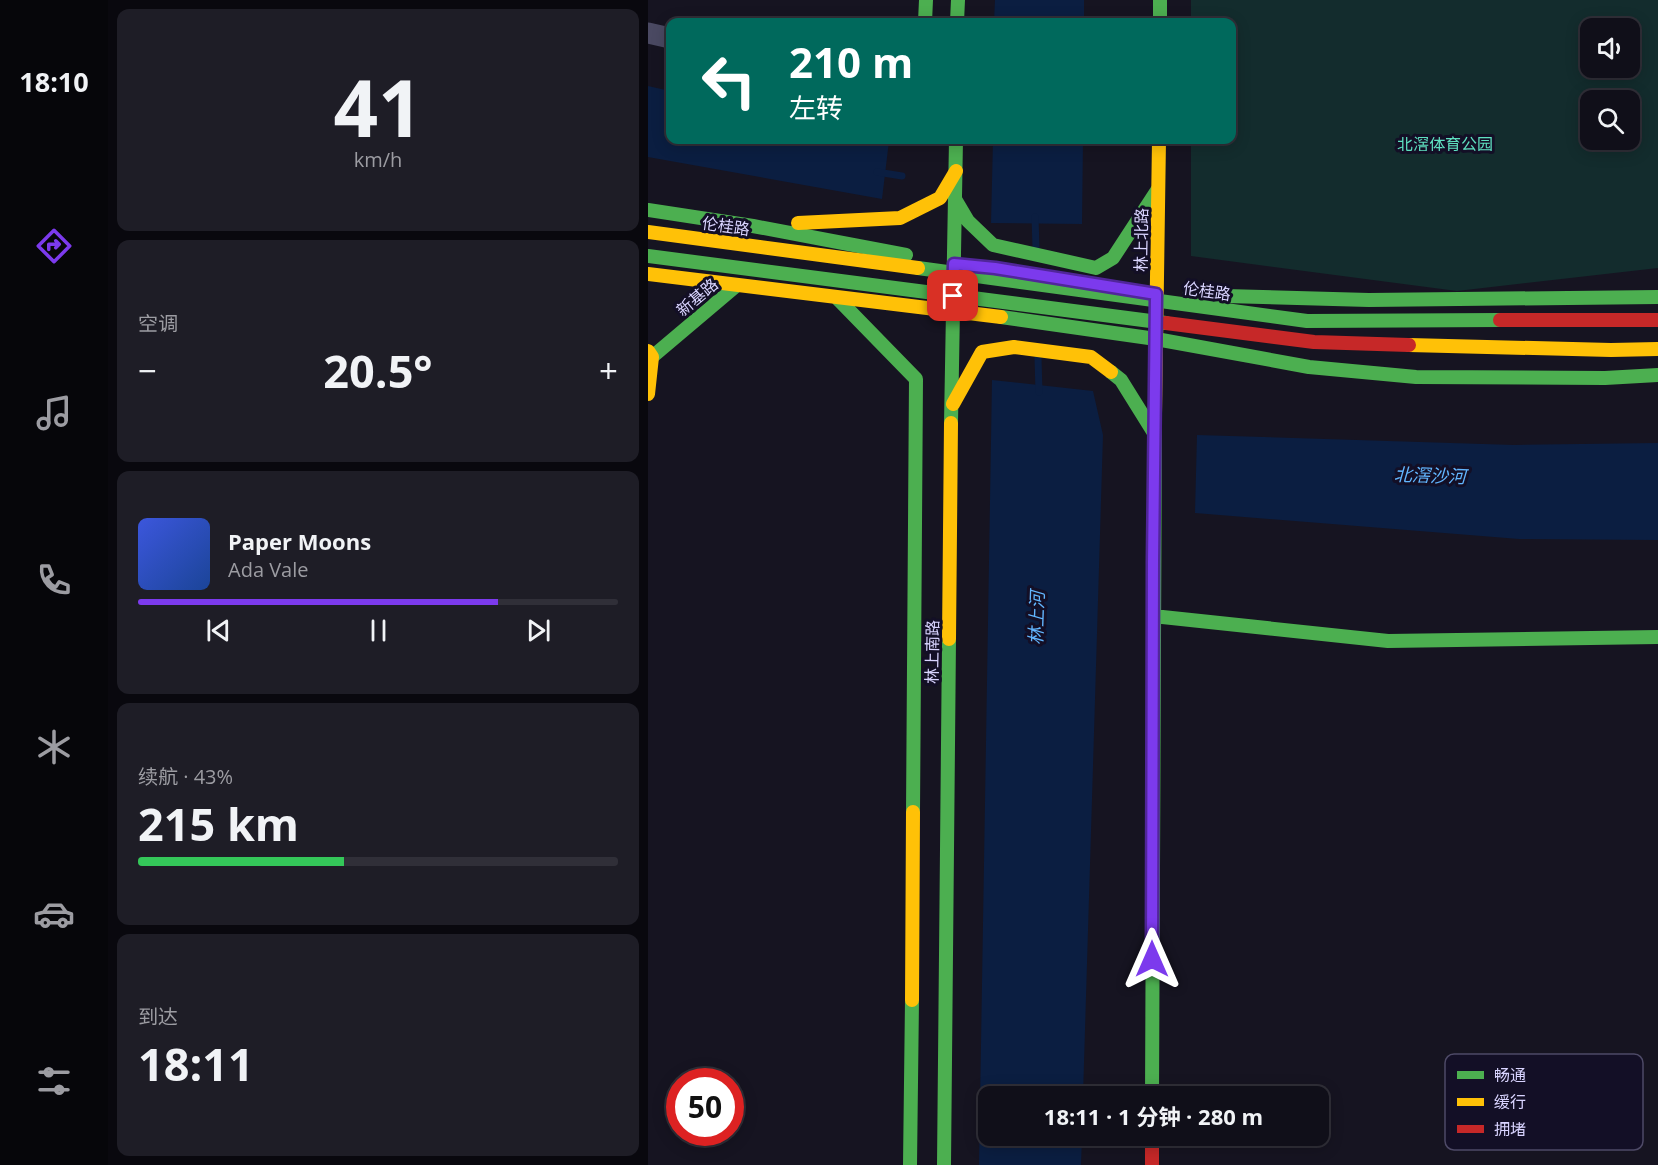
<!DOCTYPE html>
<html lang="zh">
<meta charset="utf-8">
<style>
:root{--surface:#100f19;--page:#1e1d26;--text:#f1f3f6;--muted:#9c9ca2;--line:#302f38;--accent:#7c3aed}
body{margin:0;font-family:"Open Sans","Noto Sans SC",sans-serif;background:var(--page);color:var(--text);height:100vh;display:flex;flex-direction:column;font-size:22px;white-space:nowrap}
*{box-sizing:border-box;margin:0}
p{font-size:20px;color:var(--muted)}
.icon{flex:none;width:33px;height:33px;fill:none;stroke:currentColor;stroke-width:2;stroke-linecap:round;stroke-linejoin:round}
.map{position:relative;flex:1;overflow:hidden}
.side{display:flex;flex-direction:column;gap:9px;padding:9px;background:#09080e;width:540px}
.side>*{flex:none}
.top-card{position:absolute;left:18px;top:18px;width:570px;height:126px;border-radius:12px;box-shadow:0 3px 15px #0003,0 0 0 2px var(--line);background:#00695c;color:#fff;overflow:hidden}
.tools{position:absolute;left:932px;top:18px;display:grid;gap:12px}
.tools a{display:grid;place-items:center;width:60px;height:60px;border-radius:12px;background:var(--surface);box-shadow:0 3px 15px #0003,0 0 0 2px var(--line);font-size:30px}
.speed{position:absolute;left:18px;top:1068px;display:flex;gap:12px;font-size:30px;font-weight:700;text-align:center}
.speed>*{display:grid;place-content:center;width:78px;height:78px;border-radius:50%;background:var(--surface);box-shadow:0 3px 15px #0003,0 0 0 2px var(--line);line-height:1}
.speed .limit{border:9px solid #d22;background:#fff;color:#111}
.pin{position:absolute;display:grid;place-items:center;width:51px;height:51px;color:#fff;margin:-26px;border-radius:12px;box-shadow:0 3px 9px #0006}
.me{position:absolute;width:66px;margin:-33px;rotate:0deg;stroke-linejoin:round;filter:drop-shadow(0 0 4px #0008)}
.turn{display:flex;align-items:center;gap:21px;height:126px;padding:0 24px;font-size:27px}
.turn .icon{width:78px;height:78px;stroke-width:2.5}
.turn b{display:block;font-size:42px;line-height:51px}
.big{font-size:45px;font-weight:700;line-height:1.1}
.side .tile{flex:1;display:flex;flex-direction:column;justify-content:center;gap:9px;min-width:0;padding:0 21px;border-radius:12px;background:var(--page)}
.side .dial{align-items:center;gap:0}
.dial b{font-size:78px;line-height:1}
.song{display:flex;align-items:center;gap:18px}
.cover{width:72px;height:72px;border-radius:9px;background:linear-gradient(135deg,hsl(230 70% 55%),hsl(220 70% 35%))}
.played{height:6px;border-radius:3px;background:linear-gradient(90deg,var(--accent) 75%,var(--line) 75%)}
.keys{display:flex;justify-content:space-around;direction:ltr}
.heat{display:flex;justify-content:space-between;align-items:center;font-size:33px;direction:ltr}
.charge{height:9px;border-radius:4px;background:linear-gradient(90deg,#34c759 43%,var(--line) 0)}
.trip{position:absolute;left:330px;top:1086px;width:351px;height:60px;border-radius:12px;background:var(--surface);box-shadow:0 3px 15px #0003,0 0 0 2px var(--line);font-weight:700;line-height:60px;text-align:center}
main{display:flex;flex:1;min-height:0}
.tab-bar{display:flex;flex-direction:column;width:108px;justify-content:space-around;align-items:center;background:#06060a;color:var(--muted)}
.tab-bar .icon{width:42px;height:42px}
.tab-bar .selected{color:var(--accent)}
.tab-bar b{font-size:27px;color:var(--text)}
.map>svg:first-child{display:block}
</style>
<main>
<nav class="tab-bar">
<b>18:10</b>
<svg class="icon selected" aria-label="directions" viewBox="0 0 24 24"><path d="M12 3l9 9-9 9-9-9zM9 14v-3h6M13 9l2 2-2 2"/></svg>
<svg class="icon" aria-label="music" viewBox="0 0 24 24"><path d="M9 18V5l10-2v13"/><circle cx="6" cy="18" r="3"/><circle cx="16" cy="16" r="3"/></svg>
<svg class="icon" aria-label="phone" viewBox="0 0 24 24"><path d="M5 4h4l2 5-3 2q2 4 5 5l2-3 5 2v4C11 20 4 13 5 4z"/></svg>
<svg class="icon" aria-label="climate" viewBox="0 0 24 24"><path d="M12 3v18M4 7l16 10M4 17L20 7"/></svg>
<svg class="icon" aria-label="car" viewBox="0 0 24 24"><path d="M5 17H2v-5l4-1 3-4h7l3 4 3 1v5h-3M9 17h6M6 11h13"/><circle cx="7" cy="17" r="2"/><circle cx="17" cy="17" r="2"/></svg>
<svg class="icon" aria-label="filters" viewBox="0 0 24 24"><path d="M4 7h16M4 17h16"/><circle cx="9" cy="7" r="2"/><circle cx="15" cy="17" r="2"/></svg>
</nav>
<section class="side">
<div class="tile dial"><b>41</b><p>km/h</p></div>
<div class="tile"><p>空调</p>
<div class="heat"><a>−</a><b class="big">20.5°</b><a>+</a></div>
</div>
<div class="tile">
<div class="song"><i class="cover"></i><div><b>Paper Moons</b><p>Ada Vale</p></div></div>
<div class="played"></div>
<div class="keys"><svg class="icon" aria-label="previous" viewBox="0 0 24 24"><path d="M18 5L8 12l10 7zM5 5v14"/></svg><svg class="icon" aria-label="pause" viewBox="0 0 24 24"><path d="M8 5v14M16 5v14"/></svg><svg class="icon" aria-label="next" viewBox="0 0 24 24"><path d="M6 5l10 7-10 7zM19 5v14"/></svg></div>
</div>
<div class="tile"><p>续航 · 43%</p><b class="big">215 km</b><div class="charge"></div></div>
<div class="tile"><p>到达</p><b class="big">18:11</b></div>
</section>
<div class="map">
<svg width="1010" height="1165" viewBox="0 0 1010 1165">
<rect width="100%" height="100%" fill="#161421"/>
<path fill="#132c2d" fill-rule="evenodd" d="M 543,0 L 1010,0 L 1010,268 L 809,291 L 543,256 L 543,140 L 584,140 L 584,22 L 543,22 ZM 942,28 L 981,28 L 981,68 L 942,68 ZM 942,100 L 981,100 L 981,140 L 942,140 Z"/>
<path fill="#0b1e41" d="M 347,0 L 436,0 L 436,22 L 346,22 Z
M 0,86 L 22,91 L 22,140 L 234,140 L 241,141 L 234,199 L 0,157 Z
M 345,140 L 435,140 L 434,224 L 343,223 Z
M 344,380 L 445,391 L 455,435 L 435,1096 L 340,1096 L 340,1136 L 434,1136 L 433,1165 L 331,1165 Z
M 549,435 L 866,445 L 1010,443 L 1010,540 L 871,539 L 547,513 Z"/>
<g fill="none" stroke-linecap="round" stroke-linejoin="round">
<path stroke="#0b1e41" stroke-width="7" d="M 229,172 L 254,176
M 387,217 L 388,248
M 390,358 L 391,392"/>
<path stroke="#4a4962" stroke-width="21" d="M 0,33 L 22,38"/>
<path stroke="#4caf50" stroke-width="14" d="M 512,0 L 512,22
M 277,22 L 278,0
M 309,22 L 310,0
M 307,199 L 320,221 L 345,245 L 448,268 L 465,258 L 510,189
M 0,210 L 105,226 L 258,255
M 541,295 L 721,300 L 1010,297
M 190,299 L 268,379 L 265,812
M 353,317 L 508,339 L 661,367 L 768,377 L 957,378 L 1010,375
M 4,357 L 88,286
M 463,372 L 473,380 L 506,433
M 303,423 L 308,140
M 505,616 L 740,641 L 1010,637
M 504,1096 L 507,414
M 262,1165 L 264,1000
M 296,1165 L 301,639"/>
<path stroke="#ffc107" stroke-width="14" d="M 150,223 L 252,218 L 292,198 L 308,171
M 0,274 L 353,317
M 0,351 L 4,357 L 0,394
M 305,404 L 334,352 L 366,347 L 443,357 L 463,372
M 507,414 L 511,140
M 301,639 L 303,423
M 264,1000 L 265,812"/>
<path stroke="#c62828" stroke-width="14" d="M 504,1136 L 504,1165"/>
<path stroke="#4caf50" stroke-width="14" d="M 0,256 L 518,323
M 270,268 L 659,321 L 852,320"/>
<path stroke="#ffc107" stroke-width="14" d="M 0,232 L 270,268
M 761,345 L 963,350 L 1010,349"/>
<path stroke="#c62828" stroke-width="14" d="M 852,320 L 1010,320
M 518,323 L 666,342 L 761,345"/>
</g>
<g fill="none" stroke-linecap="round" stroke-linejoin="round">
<g stroke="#51269a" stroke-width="15">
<path id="route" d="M 305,296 L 306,264 L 347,268 L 508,294 L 505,562 L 504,959"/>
</g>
<use href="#route" stroke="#7c3aed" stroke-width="10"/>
</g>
<g text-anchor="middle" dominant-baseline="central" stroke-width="6" stroke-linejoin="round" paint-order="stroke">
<g font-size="16" fill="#5fe0c0" stroke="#130f26">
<text x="797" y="144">北滘体育公园</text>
</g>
<g font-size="16" fill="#d9d4ff" stroke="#130f26">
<text transform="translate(78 226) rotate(8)">伦桂路</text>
<text transform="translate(493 240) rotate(-89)">林上北路</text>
<text transform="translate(559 291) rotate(8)">伦桂路</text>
<text transform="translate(49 297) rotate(-40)">新基路</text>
<text transform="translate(284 652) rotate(-89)">林上南路</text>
</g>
<g font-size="18" font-style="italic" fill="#62b6ff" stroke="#130f26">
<text transform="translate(782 475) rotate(2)">北滘沙河</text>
<text transform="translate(388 618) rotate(-88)">林上河</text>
</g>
</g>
<rect x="797" y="1054" width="198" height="96" rx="9" fill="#130f26" stroke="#4e4a67" stroke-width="1.5"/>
<rect x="809" y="1071" width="27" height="8" fill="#4caf50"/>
<rect x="809" y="1098" width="27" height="8" fill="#ffc107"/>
<rect x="809" y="1125" width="27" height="8" fill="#c62828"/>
<g font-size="16" fill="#d9d4ff">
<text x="846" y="1081">畅通</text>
<text x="846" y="1108">缓行</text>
<text x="846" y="1135">拥堵</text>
</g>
</svg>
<div class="tools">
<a><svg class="icon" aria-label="sound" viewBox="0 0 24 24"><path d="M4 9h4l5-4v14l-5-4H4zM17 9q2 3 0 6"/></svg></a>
<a><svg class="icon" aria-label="search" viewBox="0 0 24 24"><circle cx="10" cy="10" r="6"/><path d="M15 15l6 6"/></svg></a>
</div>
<div class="speed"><div class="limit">50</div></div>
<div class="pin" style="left:305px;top:296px;background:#d93025"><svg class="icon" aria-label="arrive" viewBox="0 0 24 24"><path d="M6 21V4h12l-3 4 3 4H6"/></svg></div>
<svg class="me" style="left:504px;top:959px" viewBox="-20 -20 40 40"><path d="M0-17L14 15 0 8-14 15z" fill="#7c3aed" stroke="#fff" stroke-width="4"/></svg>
<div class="trip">18:11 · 1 分钟 · 280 m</div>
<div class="top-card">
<div class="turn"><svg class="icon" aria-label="left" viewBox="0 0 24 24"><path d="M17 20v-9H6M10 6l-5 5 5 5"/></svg><div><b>210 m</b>左转</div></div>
</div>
</div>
</main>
